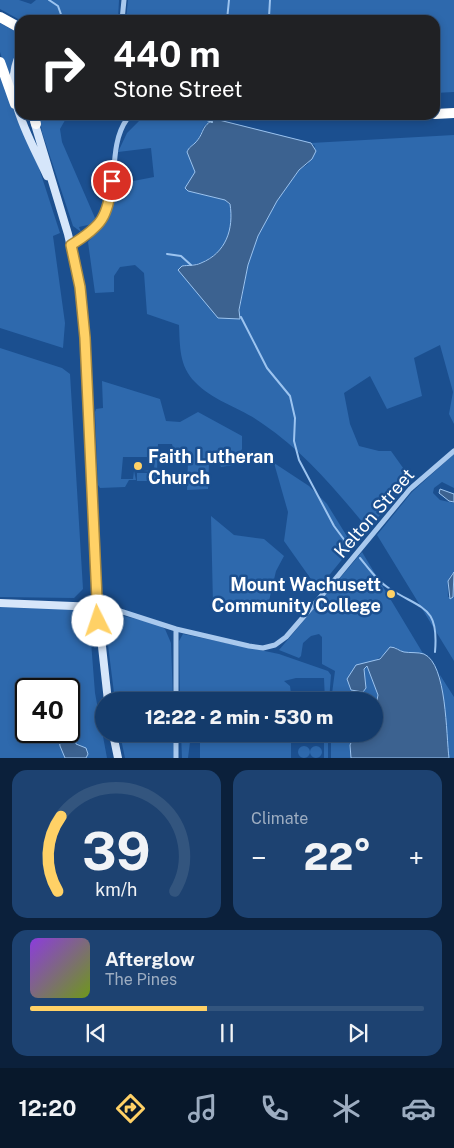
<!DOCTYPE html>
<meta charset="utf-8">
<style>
:root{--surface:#143b6b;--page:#1d4271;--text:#f1f3f6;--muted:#9dadc1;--line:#33557e;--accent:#ffd166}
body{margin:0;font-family:"Public Sans",sans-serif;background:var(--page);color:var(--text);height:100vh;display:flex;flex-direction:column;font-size:19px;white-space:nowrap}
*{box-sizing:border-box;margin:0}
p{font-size:16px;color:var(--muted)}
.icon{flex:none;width:28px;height:28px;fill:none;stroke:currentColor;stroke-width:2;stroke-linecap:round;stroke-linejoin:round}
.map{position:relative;height:758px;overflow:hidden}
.details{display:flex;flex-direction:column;gap:12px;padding:12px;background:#0b203b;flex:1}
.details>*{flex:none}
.hud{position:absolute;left:15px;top:15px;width:425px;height:105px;border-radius:15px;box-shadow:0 2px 8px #0003,0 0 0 1px var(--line);background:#202124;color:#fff;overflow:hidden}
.speed{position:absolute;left:15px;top:678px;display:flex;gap:10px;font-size:25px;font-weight:700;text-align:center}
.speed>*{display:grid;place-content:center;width:65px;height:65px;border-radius:50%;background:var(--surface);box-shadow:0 2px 8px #0003,0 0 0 1px var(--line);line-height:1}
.speed .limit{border:2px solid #111;border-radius:8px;background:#fff;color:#111}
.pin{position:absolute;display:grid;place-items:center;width:42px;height:42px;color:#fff;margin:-21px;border:2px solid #fff;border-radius:50%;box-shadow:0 1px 5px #0007}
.me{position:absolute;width:55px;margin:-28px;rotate:356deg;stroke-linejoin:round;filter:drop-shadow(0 0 4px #0008)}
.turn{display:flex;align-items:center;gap:18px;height:105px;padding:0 15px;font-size:22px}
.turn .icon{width:65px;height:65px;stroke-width:2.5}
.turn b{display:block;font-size:35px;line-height:42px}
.big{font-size:38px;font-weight:800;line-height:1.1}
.details .card{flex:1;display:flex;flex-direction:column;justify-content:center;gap:8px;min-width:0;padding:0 18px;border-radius:15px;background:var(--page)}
.details .dial{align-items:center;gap:0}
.dial svg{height:130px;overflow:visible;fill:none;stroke:var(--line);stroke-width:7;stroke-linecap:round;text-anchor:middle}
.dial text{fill:var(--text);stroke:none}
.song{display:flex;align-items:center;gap:15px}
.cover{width:60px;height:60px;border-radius:8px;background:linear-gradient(135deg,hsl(270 70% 55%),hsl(80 70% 35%))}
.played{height:5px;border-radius:2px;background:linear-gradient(90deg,var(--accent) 45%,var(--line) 45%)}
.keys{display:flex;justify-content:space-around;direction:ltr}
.heat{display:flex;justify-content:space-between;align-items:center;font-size:28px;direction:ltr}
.details .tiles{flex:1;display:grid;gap:12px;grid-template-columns:1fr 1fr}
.card:last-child{grid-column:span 2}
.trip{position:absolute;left:95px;top:692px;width:288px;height:50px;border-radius:25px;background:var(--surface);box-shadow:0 2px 8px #0003,0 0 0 1px var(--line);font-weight:800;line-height:50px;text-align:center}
.dock{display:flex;height:80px;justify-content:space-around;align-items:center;background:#08182b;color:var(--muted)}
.dock .icon{width:35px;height:35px}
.dock .on{color:var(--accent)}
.dock b{font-size:22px;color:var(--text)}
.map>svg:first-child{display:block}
</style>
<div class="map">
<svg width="454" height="758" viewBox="0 0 454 758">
<rect width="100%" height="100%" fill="#1b4f8f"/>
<path fill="#2e69ad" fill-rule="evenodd" d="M 0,0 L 19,0 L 31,4 L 36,0 L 119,0 L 118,20 L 20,20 L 0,9 Z
M 128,0 L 454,0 L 454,92 L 435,93 L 435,20 L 126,20 Z
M 0,23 L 20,34 L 20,48 L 8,77 L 0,52 Z
M 0,71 L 8,96 L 38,165 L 60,233 L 53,236 L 65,323 L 63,348 L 0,328 Z
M 39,115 L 68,115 L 60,129 L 62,142 L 95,218 L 92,224 L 79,227 L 81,232 L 73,226 L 42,132 Z
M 137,115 L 215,115 L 215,119 L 204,126 L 197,142 L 187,151 L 195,172 L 188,183 L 188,191 L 225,200 L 230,205 C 231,213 233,224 230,233 C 226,249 205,265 189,265 L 239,313 L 248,265 L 258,236 L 277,201 L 299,170 L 308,164 L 315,146 L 311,143 L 454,135 L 454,424 L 449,414 L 453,392 L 440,345 L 414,358 L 422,396 L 387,409 L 370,376 L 344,393 L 350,424 L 359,446 L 379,451 L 391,451 L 411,479 L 368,529 C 337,491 304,452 263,424 C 242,408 214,402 195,382 C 179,366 180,346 179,325 L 147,314 L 144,273 L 135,265 L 120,267 L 114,276 L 114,292 L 95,293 L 88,242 C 107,222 112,211 118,184 L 154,177 L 151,148 L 118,152 L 127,133 L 139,121 Z
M 0,348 L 62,368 L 70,374 L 83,589 L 74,598 L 0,597 Z
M 102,381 L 160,399 L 166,421 L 180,422 L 198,412 L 242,436 L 242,449 L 233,465 L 221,467 L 219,462 L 209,463 L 208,489 L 187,490 L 188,460 L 184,460 L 183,452 L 174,452 L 172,444 L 158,444 L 157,472 L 143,471 L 154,470 L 155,457 L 123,457 L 121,479 L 133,479 L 134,471 L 136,480 L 129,480 L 125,487 L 100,488 L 98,485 L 95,412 L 96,409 L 103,408 Z
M 454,454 L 454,488 L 442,482 L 434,488 L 433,493 L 440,500 L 454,503 L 454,572 C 446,578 448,588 448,597 L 453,597 L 454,586 L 454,661 L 377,535 L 412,492 Z
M 274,463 L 309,486 L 327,504 L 353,546 L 318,589 L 284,541 L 288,512 Z
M 137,473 L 157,473 L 157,481 L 137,481 Z
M 211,516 L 234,535 L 264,539 L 284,556 L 276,571 L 266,614 L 213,605 Z
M 362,552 L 424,655 L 402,652 L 395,647 L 373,662 L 356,665 L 348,679 L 352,690 L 365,675 L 364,669 L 367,666 L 378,695 L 374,715 L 374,701 L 331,701 L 335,671 L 322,664 L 322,637 L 319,634 L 311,636 L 303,643 L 301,656 L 299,658 L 279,650 Z
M 0,606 L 85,610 L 89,616 L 95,693 L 107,758 L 0,758 ZM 26,689 L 69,689 L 69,731 L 26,731 Z
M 111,613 L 157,624 L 165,629 L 171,643 L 173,701 L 115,701 L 105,621 L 107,615 Z
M 183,634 L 279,654 L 328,671 L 331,675 L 329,701 L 325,701 L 324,678 L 296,678 L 284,681 L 290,686 L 292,701 L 180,701 L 179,641 Z
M 440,675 L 454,697 L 454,758 L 449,758 Z
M 120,734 L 174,734 L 174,758 L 125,758 Z
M 181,734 L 291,734 L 291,758 L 200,758 L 200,742 L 190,742 L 188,758 L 182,758 Z
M 324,734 L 328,734 L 328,758 L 324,758 Z
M 331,734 L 355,734 L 350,745 L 351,758 L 331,758 Z
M298 752a6 6 0 1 1 12 0a6 6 0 1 1-12 0Z
M310 752a6 6 0 1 1 12 0a6 6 0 1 1-12 0Z"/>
<path fill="#3c6290" stroke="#9cc4f0" d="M 215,119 L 311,143 L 316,151 L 312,159 L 299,170 L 277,201 L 258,236 L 248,265 L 239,310 L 240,319 L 218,318 L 178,270 L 182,266 C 188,265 195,266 201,263 C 226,253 234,229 230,204 L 225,200 L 188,191 L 185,188 L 195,172 L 187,152 C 189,147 192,146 195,143 C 205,133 200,126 215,119 Z
M 440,489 L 454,494 L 454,502 L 449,501 L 439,493 Z
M 454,572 L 453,597 L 450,599 L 448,581 Z
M 390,647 C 396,647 399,651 404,652 C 410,653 418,652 424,654 C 447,664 446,735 449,758 L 351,758 L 350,745 L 355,734 L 374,734 L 374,715 L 378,695 L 367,666 L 364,669 L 366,688 L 363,692 L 351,690 L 347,679 L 356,665 L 380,659 Z
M 69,716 L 71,719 L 76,744 L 86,748 L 88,754 L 86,758 L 65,758 L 60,746 L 58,731 L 69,731 Z"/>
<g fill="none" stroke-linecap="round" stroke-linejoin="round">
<path stroke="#9cc4f0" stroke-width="2" d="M 49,0 L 58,6 L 63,20
M 270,0 L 269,17 L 271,20
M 227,20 L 229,0
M 195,115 L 212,122
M 167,254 L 181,256 L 191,265
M 241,317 L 267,368 L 290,396 L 295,418 L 294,441 L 299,460 L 334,526 L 351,549
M 360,558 C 369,569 378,582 390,589 C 423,610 439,606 435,652"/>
<path stroke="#a9c9ee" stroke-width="5" d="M 122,20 L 124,0
M 71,245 C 82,238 94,232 102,221 C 121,195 106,148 127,119
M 97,607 L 120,611 L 176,629 L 249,646 L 263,648 L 275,645 L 286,637 L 318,600 L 410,489 L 454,451
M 176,701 L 176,629
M 176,734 L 176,758"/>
<path stroke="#d6e6fa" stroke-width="8" d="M 20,54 C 0,93 31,140 47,176
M 34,121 L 68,234 L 80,287 L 85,339 L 95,583 L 108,701
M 0,603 L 97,607
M 113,734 L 118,758"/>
<path stroke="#fff" stroke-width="10" d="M 0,17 L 20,28
M 0,62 L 15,104
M 435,114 L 454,113
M 34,115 L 36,124
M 342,115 L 414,115"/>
</g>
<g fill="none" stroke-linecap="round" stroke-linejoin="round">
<g stroke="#a68842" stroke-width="12">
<path id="route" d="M 98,621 L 85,338 L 80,287 L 71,245 C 102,226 108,217 112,181"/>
</g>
<use href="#route" stroke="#ffd166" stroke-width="9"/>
</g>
<g fill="#ffd166" stroke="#1b4f8f" stroke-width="2">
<circle cx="138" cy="466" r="5"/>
<circle cx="391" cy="594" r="5"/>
</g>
<g text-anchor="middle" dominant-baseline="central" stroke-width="5" stroke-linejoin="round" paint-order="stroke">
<g font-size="18" font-weight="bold" fill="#fff" stroke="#1b4f8f" text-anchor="start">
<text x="148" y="456">Faith Lutheran<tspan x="148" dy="21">Church</tspan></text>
<text x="381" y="584" text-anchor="end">Mount Wachusett<tspan x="381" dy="21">Community College</tspan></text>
</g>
<g font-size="18" fill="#fff" stroke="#1b4f8f">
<text transform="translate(374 513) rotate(-49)">Kelton Street</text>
</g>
</g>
</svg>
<div class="speed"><div class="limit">40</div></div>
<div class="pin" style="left:112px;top:181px;background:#d93025"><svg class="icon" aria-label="arrive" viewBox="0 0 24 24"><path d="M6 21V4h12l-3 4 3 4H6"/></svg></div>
<svg class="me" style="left:98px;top:621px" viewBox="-20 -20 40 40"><circle r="19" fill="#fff"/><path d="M0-13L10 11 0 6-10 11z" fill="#ffd166"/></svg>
<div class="trip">12:22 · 2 min · 530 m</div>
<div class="hud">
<div class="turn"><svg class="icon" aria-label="right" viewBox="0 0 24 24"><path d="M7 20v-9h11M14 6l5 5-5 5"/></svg><div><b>440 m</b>Stone Street</div></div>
</div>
</div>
<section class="details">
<div class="tiles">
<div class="card dial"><svg viewBox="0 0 100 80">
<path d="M14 69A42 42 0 1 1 86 69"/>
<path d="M14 69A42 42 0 0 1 16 23" stroke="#ffd166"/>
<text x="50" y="56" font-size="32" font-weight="700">39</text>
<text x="50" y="72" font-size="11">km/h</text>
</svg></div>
<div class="card"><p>Climate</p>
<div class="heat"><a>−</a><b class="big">22°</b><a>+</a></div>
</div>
<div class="card">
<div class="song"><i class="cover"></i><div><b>Afterglow</b><p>The Pines</p></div></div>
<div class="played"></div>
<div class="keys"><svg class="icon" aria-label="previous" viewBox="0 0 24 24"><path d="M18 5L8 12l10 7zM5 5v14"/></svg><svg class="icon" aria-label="pause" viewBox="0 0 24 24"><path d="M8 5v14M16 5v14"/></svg><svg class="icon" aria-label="next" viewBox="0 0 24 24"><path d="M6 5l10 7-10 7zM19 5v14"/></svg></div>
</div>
</div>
</section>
<nav class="dock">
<b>12:20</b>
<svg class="icon on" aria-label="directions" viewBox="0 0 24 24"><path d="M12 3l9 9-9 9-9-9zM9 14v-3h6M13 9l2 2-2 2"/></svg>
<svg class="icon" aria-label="music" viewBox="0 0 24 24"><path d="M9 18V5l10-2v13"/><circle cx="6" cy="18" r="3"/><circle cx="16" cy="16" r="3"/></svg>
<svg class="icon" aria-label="phone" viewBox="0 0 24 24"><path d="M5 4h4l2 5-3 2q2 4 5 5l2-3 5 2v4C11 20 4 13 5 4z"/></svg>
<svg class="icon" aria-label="climate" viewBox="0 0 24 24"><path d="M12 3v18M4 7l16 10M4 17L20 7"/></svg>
<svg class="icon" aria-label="car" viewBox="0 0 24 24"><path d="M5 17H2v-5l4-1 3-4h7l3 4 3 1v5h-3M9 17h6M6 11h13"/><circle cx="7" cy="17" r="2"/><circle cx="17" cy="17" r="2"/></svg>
</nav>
